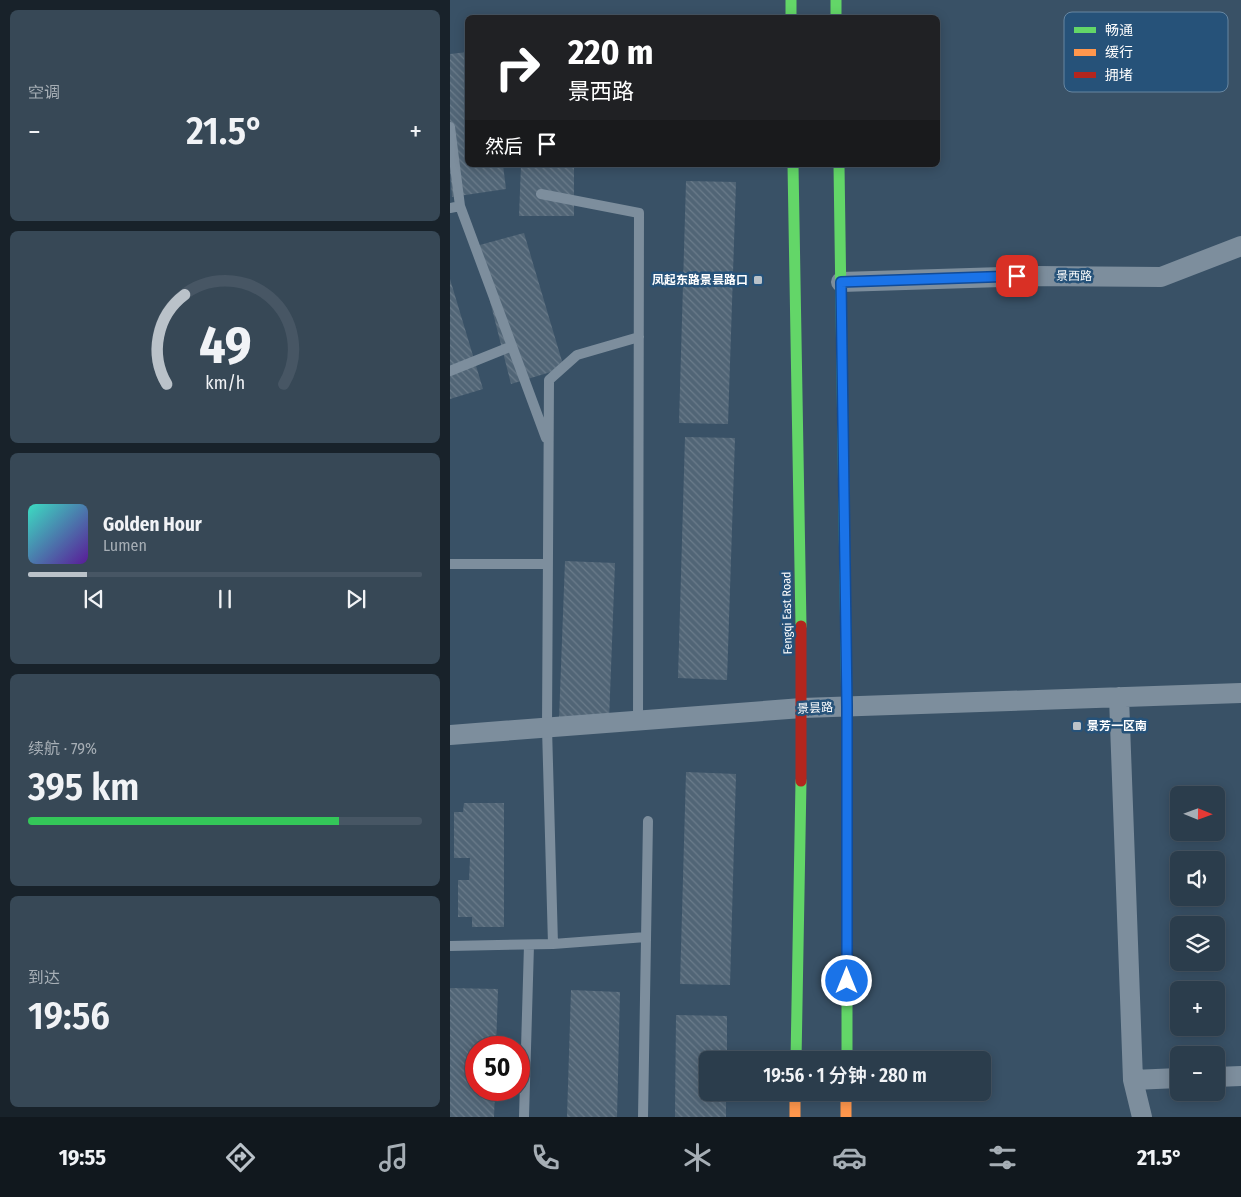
<!DOCTYPE html>
<html lang="zh">
<meta charset="utf-8">
<style>
:root{--surface:#2b3d4c;--page:#374856;--text:#f1f3f6;--muted:#a6aeb5;--line:#475664;--accent:#bac2c9}
body{margin:0;font-family:"Fira Sans Condensed","Noto Sans SC",sans-serif;background:var(--page);color:var(--text);height:100vh;display:flex;flex-direction:column;font-size:19px;white-space:nowrap}
*{box-sizing:border-box;margin:0}
p{font-size:16px;color:var(--muted)}
.icon{flex:none;width:28px;height:28px;fill:none;stroke:currentColor;stroke-width:2;stroke-linecap:round;stroke-linejoin:round}
.map{position:relative;flex:1;overflow:hidden}
.side{display:flex;flex-direction:column;gap:10px;padding:10px;background:#18222a;width:450px}
.side>*{flex:none}
.guide{position:absolute;left:15px;top:15px;width:475px;height:152px;border-radius:8px;box-shadow:0 2px 12px #0003,0 0 0 1px var(--line);background:#202124;color:#fff;overflow:hidden}
.needle{width:32px;rotate:91deg}
.fabs{position:absolute;left:720px;top:786px;display:grid;gap:10px}
.fabs a{display:grid;place-items:center;width:55px;height:55px;border-radius:8px;background:var(--surface);box-shadow:0 2px 12px #0003,0 0 0 1px var(--line);font-size:25px}
.speed{position:absolute;left:15px;top:1036px;display:flex;gap:10px;font-size:25px;font-weight:700;text-align:center}
.speed>*{display:grid;place-content:center;width:65px;height:65px;border-radius:50%;background:var(--surface);box-shadow:0 2px 12px #0003,0 0 0 1px var(--line);line-height:1}
.speed .limit{border:8px solid #d22;background:#fff;color:#111}
.pin{position:absolute;display:grid;place-items:center;width:42px;height:42px;color:#fff;margin:-21px;border-radius:10px;box-shadow:0 2px 8px #0006}
.me{position:absolute;width:55px;margin:-28px;rotate:0deg;stroke-linejoin:round;filter:drop-shadow(0 0 4px #0008)}
.turn{display:flex;align-items:center;gap:18px;height:105px;padding:0 20px;font-size:22px}
.turn .icon{width:65px;height:65px;stroke-width:2.5}
.turn b{display:block;font-size:35px;line-height:42px}
.then{display:flex;align-items:center;height:48px;padding:0 20px;background:#0003;gap:10px;font-size:19px}
.big{font-size:38px;font-weight:600;line-height:1.1}
.side .widget{flex:1;display:flex;flex-direction:column;justify-content:center;gap:8px;min-width:0;padding:0 18px;border-radius:8px;background:var(--page)}
.side .dial{align-items:center;gap:0}
.dial svg{height:130px;overflow:visible;fill:none;stroke:var(--line);stroke-width:7;stroke-linecap:round;text-anchor:middle}
.dial text{fill:var(--text);stroke:none}
.song{display:flex;align-items:center;gap:15px}
.cover{width:60px;height:60px;border-radius:8px;background:linear-gradient(135deg,hsl(170 70% 55%),hsl(270 70% 35%))}
.played{height:5px;border-radius:2px;background:linear-gradient(90deg,var(--accent) 15%,var(--line) 15%)}
.keys{display:flex;justify-content:space-around;direction:ltr}
.heat{display:flex;justify-content:space-between;align-items:center;font-size:28px;direction:ltr}
.charge{height:8px;border-radius:4px;background:linear-gradient(90deg,#34c759 79%,var(--line) 0)}
.trip{position:absolute;left:249px;top:1051px;width:292px;height:50px;border-radius:8px;background:var(--surface);box-shadow:0 2px 12px #0003,0 0 0 1px var(--line);font-weight:600;line-height:50px;text-align:center}
.dock{display:flex;height:80px;justify-content:space-around;align-items:center;background:#11181e;color:var(--muted)}
.dock .icon{width:35px;height:35px}
.dock .current{color:var(--accent)}
.dock b{font-size:22px;color:var(--text)}
main{display:flex;flex:1;min-height:0}
.map>svg:first-child{display:block}
</style>
<main>
<section class="side">
<div class="widget"><p>空调</p>
<div class="heat"><a>−</a><b class="big">21.5°</b><a>+</a></div>
</div>
<div class="widget dial"><svg viewBox="0 0 100 80">
<path d="M14 69A42 42 0 1 1 86 69"/>
<path d="M14 69A42 42 0 0 1 25 14" stroke="#bac2c9"/>
<text x="50" y="56" font-size="32" font-weight="700">49</text>
<text x="50" y="72" font-size="11">km/h</text>
</svg></div>
<div class="widget">
<div class="song"><i class="cover"></i><div><b>Golden Hour</b><p>Lumen</p></div></div>
<div class="played"></div>
<div class="keys"><svg class="icon" aria-label="previous" viewBox="0 0 24 24"><path d="M18 5L8 12l10 7zM5 5v14"/></svg><svg class="icon" aria-label="pause" viewBox="0 0 24 24"><path d="M8 5v14M16 5v14"/></svg><svg class="icon" aria-label="next" viewBox="0 0 24 24"><path d="M6 5l10 7-10 7zM19 5v14"/></svg></div>
</div>
<div class="widget"><p>续航 · 79%</p><b class="big">395 km</b><div class="charge"></div></div>
<div class="widget"><p>到达</p><b class="big">19:56</b></div>
</section>
<div class="map">
<svg width="791" height="1117" viewBox="0 0 791 1117">
<defs>
<pattern id="building-back-hatch" width="6" height="6" patternUnits="userSpaceOnUse" patternTransform="scale(1.25)"><rect width="6" height="6" fill="#516576"/><path d="M-1 5l2 2M0 0l6 6M5-1l2 2" fill="none" stroke="#6b7c8b"/></pattern>
</defs>
<rect width="100%" height="100%" fill="#395166"/>
<path fill="url(#building-back-hatch)" d="M 18,52 L 18,165 L 53,165 L 56,189 L 2,197 L 0,171 L 0,54 Z
M 71,165 L 124,165 L 124,216 L 69,216 Z
M 236,181 L 286,182 L 278,424 L 229,423 Z
M 74,233 L 114,368 L 61,384 L 26,246 Z
M 0,279 L 33,389 L 0,399 Z
M 235,437 L 285,438 L 277,680 L 228,678 Z
M 115,561 L 165,563 L 159,721 L 109,719 Z
M 236,772 L 286,774 L 280,985 L 230,984 Z
M 14,803 L 54,803 L 54,927 L 22,927 L 22,917 L 8,917 L 8,880 L 19,880 L 20,858 L 4,858 L 4,812 L 13,812 Z
M 0,988 L 48,989 L 46,1048 L 26,1048 L 26,1090 L 45,1090 L 44,1117 L 0,1117 Z
M 121,990 L 170,992 L 167,1117 L 117,1117 Z
M 226,1015 L 277,1016 L 277,1060 L 258,1060 L 258,1092 L 276,1092 L 276,1117 L 225,1117 Z"/>
<g fill="none" stroke-linecap="round" stroke-linejoin="round">
<path stroke="#7d8e9d" stroke-width="10" d="M 0,127 L 10,206 L 96,438
M 91,194 L 189,213 L 188,721
M 0,208 L 10,206
M 0,371 L 62,346
M 0,564 L 97,564
M 103,944 L 97,728 L 99,380 L 127,355 L 189,337
M 0,946 L 103,944 L 196,937
M 74,1117 L 79,945
M 193,1117 L 198,821"/>
<path stroke="#7d8e9d" stroke-width="20" d="M 391,282 L 586,276 L 711,277 L 791,246
M 669,697 L 683,1080 L 692,1117
M 0,735 L 352,708 L 791,693
M 766,1077 L 791,1076
M 683,1080 L 729,1078"/>
<path stroke="#63d668" stroke-width="11" d="M 341,0 L 341,18
M 386,0 L 386,18
M 343,165 L 351,626
M 389,165 L 397,721
M 397,917 L 397,1060
M 346,1060 L 351,781"/>
<path stroke="#ff974d" stroke-width="11" d="M 397,721 L 397,917
M 345,1092 L 345,1117
M 396,1092 L 396,1117"/>
<path stroke="#b3261e" stroke-width="11" d="M 351,626 L 351,781"/>
</g>
<g fill="none" stroke-linecap="round" stroke-linejoin="round">
<g stroke="#114b97" stroke-width="12">
<path id="route" d="M 397,981 L 397,706 L 391,282 L 567,276"/>
</g>
<use href="#route" stroke="#1a73e8" stroke-width="9"/>
</g>
<g fill="#bac2c9" stroke="#265279" stroke-width="2">
<rect x="303" y="275" width="10" height="10" rx="2.5"/>
<rect x="622" y="721" width="10" height="10" rx="2.5"/>
</g>
<g text-anchor="middle" dominant-baseline="central" stroke-width="5" stroke-linejoin="round" paint-order="stroke">
<g font-size="12" fill="#fff" stroke="#265279">
<text transform="translate(624 276) rotate(1)">景西路</text>
<text transform="translate(337 613) rotate(-91)">Fengqi East Road</text>
<text transform="translate(365 708) rotate(-3)">景昙路</text>
</g>
<g font-size="12" font-weight="bold" fill="#fff" stroke="#265279" text-anchor="end">
<text x="298" y="280">凤起东路景昙路口</text>
<text x="637" y="726" text-anchor="start">景芳一区南</text>
</g>
</g>
<rect x="614" y="12" width="164" height="80" rx="8" fill="#265279" stroke="#6786a1" stroke-width="1"/>
<rect x="624" y="27" width="22" height="6" fill="#63d668"/>
<rect x="624" y="49" width="22" height="7" fill="#ff974d"/>
<rect x="624" y="72" width="22" height="6" fill="#b3261e"/>
<g font-size="14" fill="#fff">
<text x="655" y="35">畅通</text>
<text x="655" y="57">缓行</text>
<text x="655" y="80">拥堵</text>
</g>
</svg>
<div class="fabs">
<a><svg class="needle" viewBox="-14 -14 28 28"><path d="M0-13l5 13h-10z" fill="#e53935"/><path d="M0 13l5-13h-10z" fill="#a6aeb5"/></svg></a>
<a><svg class="icon" aria-label="sound" viewBox="0 0 24 24"><path d="M4 9h4l5-4v14l-5-4H4zM17 9q2 3 0 6"/></svg></a>
<a><svg class="icon" aria-label="layers" viewBox="0 0 24 24"><path d="M12 4l9 5-9 5-9-5zM3 14l9 5 9-5"/></svg></a>
<a>+</a>
<a>−</a>
</div>
<div class="speed"><div class="limit">50</div></div>
<div class="pin" style="left:567px;top:276px;background:#d93025"><svg class="icon" aria-label="arrive" viewBox="0 0 24 24"><path d="M6 21V4h12l-3 4 3 4H6"/></svg></div>
<svg class="me" style="left:397px;top:981px" viewBox="-20 -20 40 40"><circle r="17" fill="#1a73e8" stroke="#fff" stroke-width="3"/><path d="M0-11L8 9 0 5-8 9z" fill="#fff"/></svg>
<div class="trip">19:56 · 1 分钟 · 280 m</div>
<div class="guide">
<div class="turn"><svg class="icon" aria-label="right" viewBox="0 0 24 24"><path d="M7 20v-9h11M14 6l5 5-5 5"/></svg><div><b>220 m</b>景西路</div></div>
<div class="then">然后<svg class="icon" aria-label="arrive" viewBox="0 0 24 24"><path d="M6 21V4h12l-3 4 3 4H6"/></svg></div>
</div>
</div>
</main>
<nav class="dock">
<b>19:55</b>
<svg class="icon current" aria-label="directions" viewBox="0 0 24 24"><path d="M12 3l9 9-9 9-9-9zM9 14v-3h6M13 9l2 2-2 2"/></svg>
<svg class="icon" aria-label="music" viewBox="0 0 24 24"><path d="M9 18V5l10-2v13"/><circle cx="6" cy="18" r="3"/><circle cx="16" cy="16" r="3"/></svg>
<svg class="icon" aria-label="phone" viewBox="0 0 24 24"><path d="M5 4h4l2 5-3 2q2 4 5 5l2-3 5 2v4C11 20 4 13 5 4z"/></svg>
<svg class="icon" aria-label="climate" viewBox="0 0 24 24"><path d="M12 3v18M4 7l16 10M4 17L20 7"/></svg>
<svg class="icon" aria-label="car" viewBox="0 0 24 24"><path d="M5 17H2v-5l4-1 3-4h7l3 4 3 1v5h-3M9 17h6M6 11h13"/><circle cx="7" cy="17" r="2"/><circle cx="17" cy="17" r="2"/></svg>
<svg class="icon" aria-label="filters" viewBox="0 0 24 24"><path d="M4 7h16M4 17h16"/><circle cx="9" cy="7" r="2"/><circle cx="15" cy="17" r="2"/></svg>
<b>21.5°</b>
</nav>
